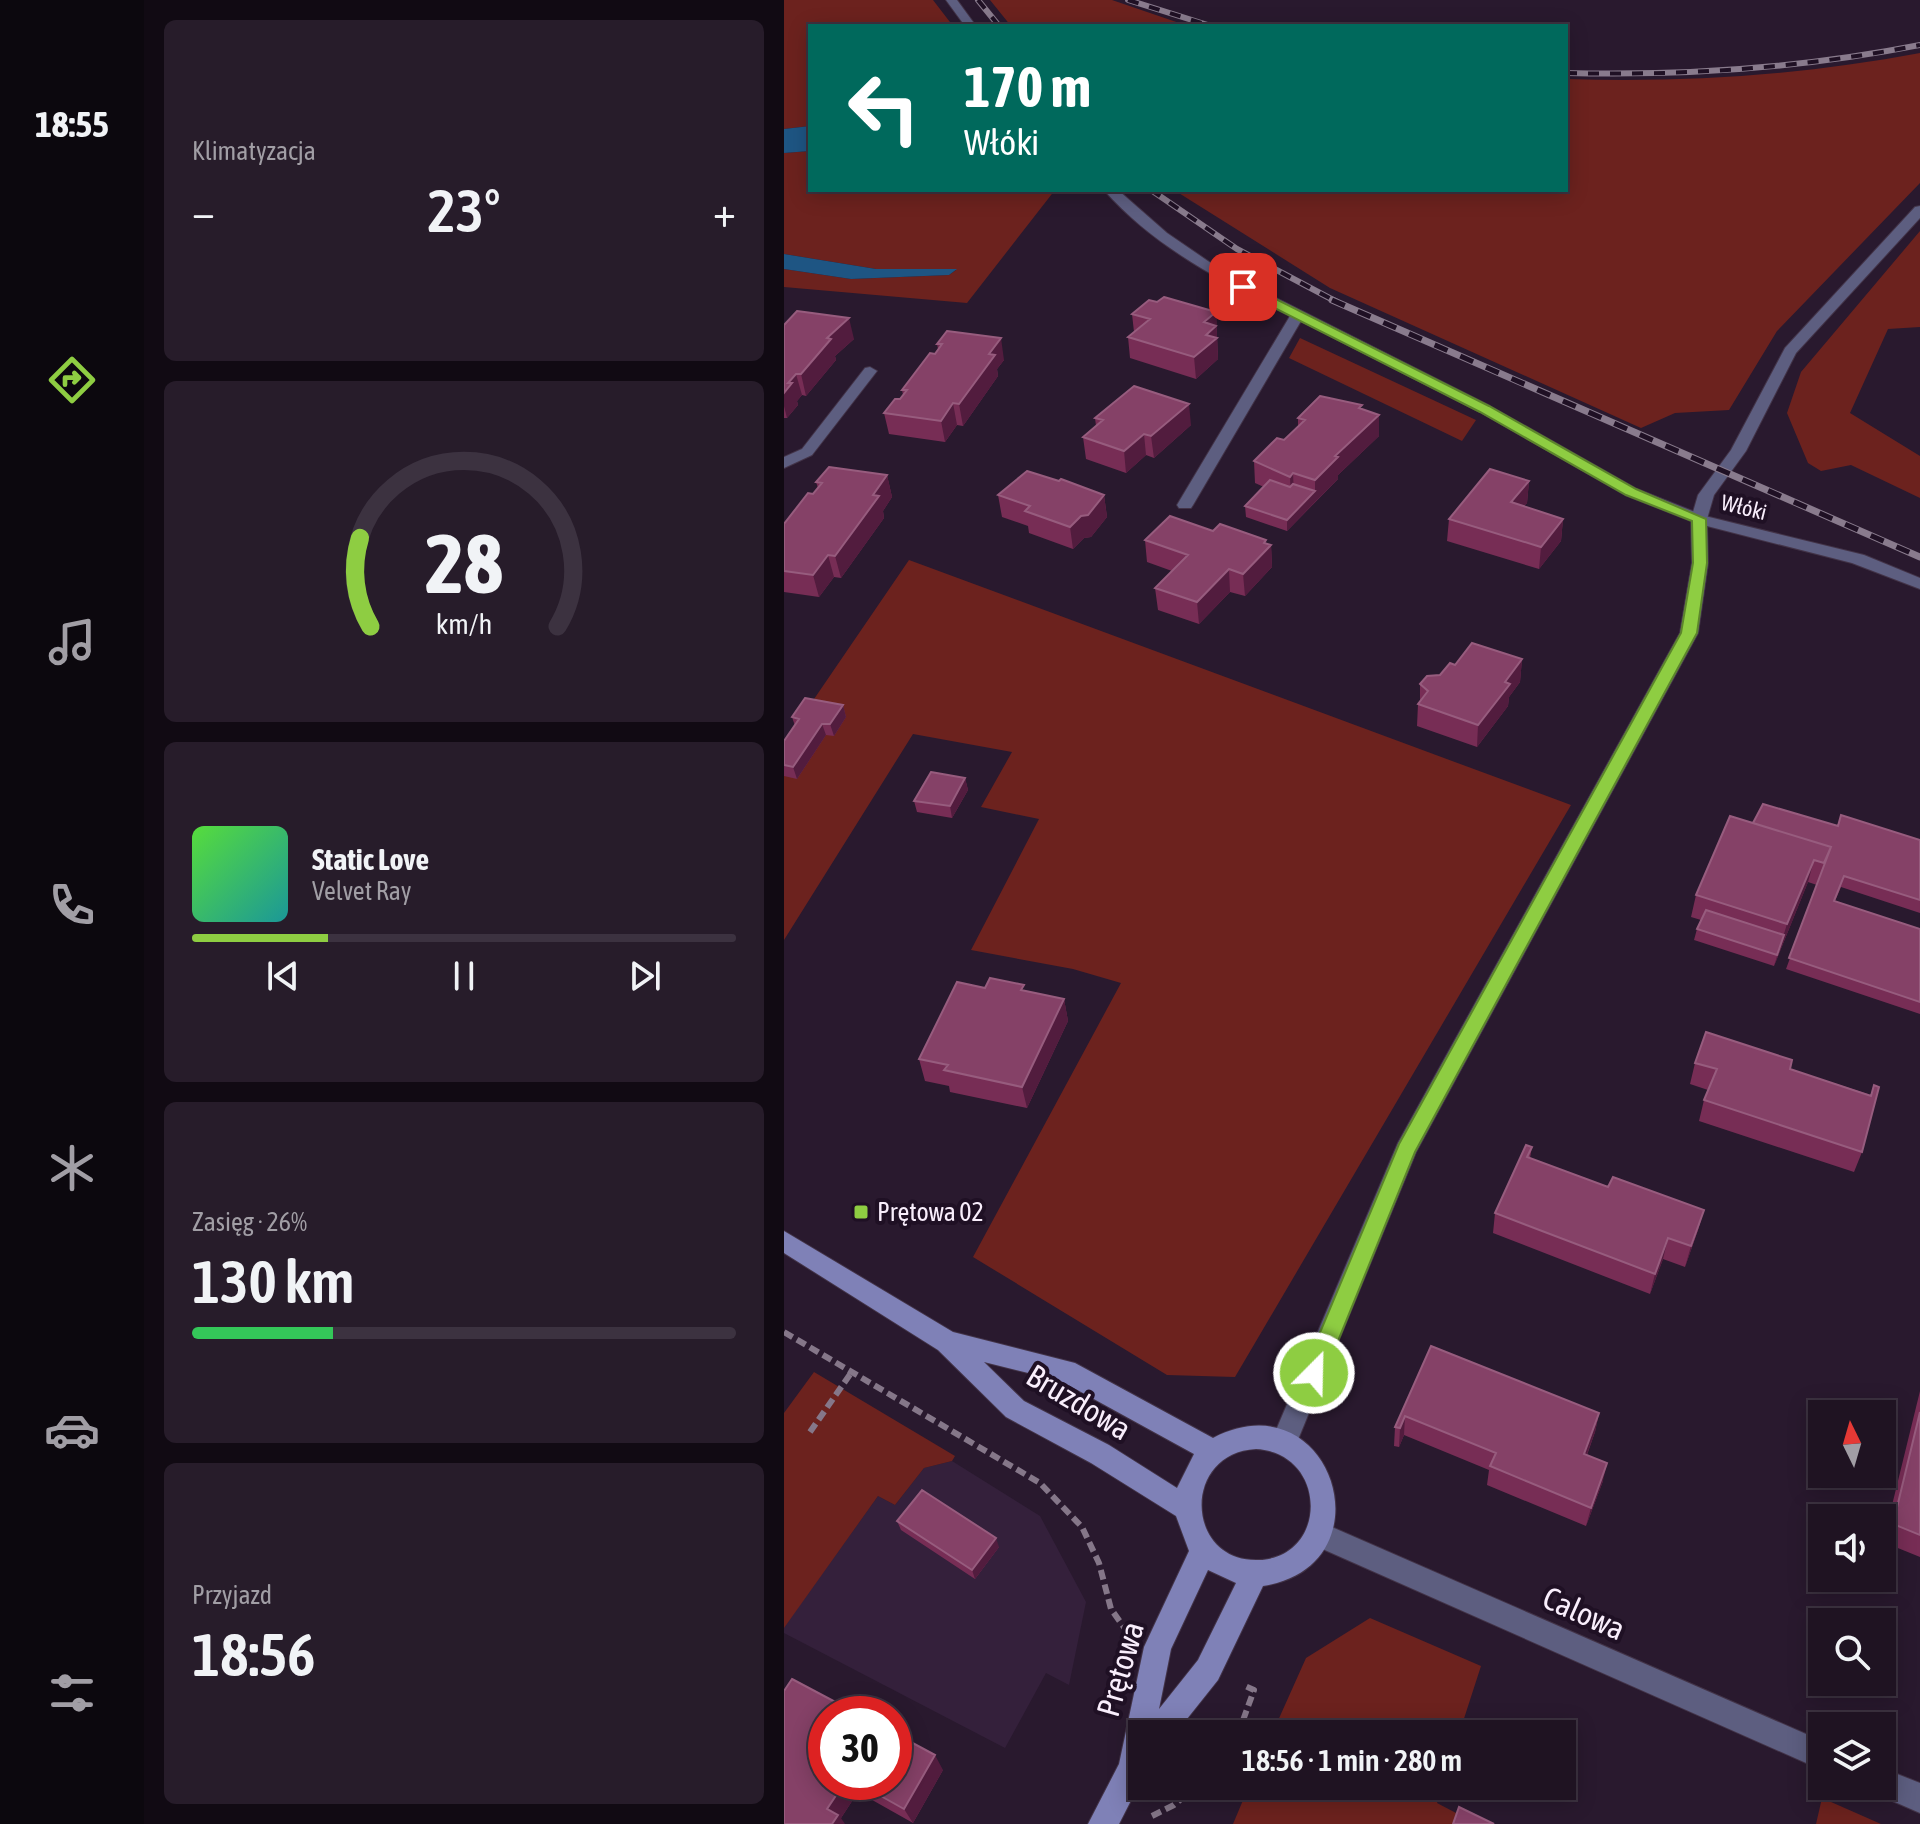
<!DOCTYPE html>
<html lang="pl">
<meta charset="utf-8">
<style>
:root{--surface:#1f1322;--page:#271c2a;--text:#f1f3f6;--muted:#a19ea5;--line:#3c3240;--accent:#8ecd42}
body{margin:0;font-family:"Asap Condensed",sans-serif;background:var(--page);color:var(--text);height:100vh;display:flex;flex-direction:column;font-size:30px;white-space:nowrap}
*{box-sizing:border-box;margin:0}
p{font-size:26px;color:var(--muted)}
.icon{flex:none;width:44px;height:44px;fill:none;stroke:currentColor;stroke-width:2;stroke-linecap:round;stroke-linejoin:round}
.map{position:relative;flex:1;overflow:hidden}
.side{display:flex;flex-direction:column;gap:20px;padding:20px;background:#110a13;width:640px}
.side>*{flex:none}
.guide{position:absolute;left:24px;top:24px;width:760px;height:168px;border-radius:0px;box-shadow:0 4px 20px #0003,0 0 0 2px var(--line);background:#00695c;color:#fff;overflow:hidden}
.needle{width:52px;rotate:355deg}
.buttons{position:absolute;left:1024px;top:1400px;display:grid;gap:16px}
.buttons a{display:grid;place-items:center;width:88px;height:88px;border-radius:0px;background:var(--surface);box-shadow:0 4px 20px #0003,0 0 0 2px var(--line);font-size:40px}
.speed{position:absolute;left:24px;top:1696px;display:flex;gap:16px;font-size:40px;font-weight:700;text-align:center}
.speed>*{display:grid;place-content:center;width:104px;height:104px;border-radius:50%;background:var(--surface);box-shadow:0 4px 20px #0003,0 0 0 2px var(--line);line-height:1}
.speed .limit{border:12px solid #d22;background:#fff;color:#111}
.pin{position:absolute;display:grid;place-items:center;width:68px;height:68px;color:#fff;margin:-34px;border-radius:16px;box-shadow:0 4px 12px #0006}
.me{position:absolute;width:88px;margin:-44px;rotate:23deg;stroke-linejoin:round;filter:drop-shadow(0 0 6px #0008)}
.turn{display:flex;align-items:center;gap:28px;height:168px;padding:0 24px;font-size:36px}
.turn .icon{width:104px;height:104px;stroke-width:2.5}
.turn b{display:block;font-size:56px;line-height:68px}
.big{font-size:60px;font-weight:600;line-height:1.1}
.side .card{flex:1;display:flex;flex-direction:column;justify-content:center;gap:12px;min-width:0;padding:0 28px;border-radius:12px;background:var(--page)}
.side .dial{align-items:center;gap:0}
.dial svg{height:208px;overflow:visible;fill:none;stroke:var(--line);stroke-width:7;stroke-linecap:round;text-anchor:middle}
.dial text{fill:var(--text);stroke:none}
.song{display:flex;align-items:center;gap:24px}
.cover{width:96px;height:96px;border-radius:12px;background:linear-gradient(135deg,hsl(110 70% 55%),hsl(180 70% 35%))}
.played{height:8px;border-radius:4px;background:linear-gradient(90deg,var(--accent) 25%,var(--line) 25%)}
.keys{display:flex;justify-content:space-around;direction:ltr}
.heat{display:flex;justify-content:space-between;align-items:center;font-size:44px;direction:ltr}
.charge{height:12px;border-radius:6px;background:linear-gradient(90deg,#34c759 26%,var(--line) 0)}
.trip{position:absolute;left:344px;top:1720px;width:448px;height:80px;border-radius:0px;background:var(--surface);box-shadow:0 4px 20px #0003,0 0 0 2px var(--line);font-weight:600;line-height:80px;text-align:center}
main{display:flex;flex:1;min-height:0}
.tabs{display:flex;flex-direction:column;width:144px;justify-content:space-around;align-items:center;background:#0c080e;color:var(--muted)}
.tabs .icon{width:56px;height:56px}
.tabs .selected{color:var(--accent)}
.tabs b{font-size:36px;color:var(--text)}
.map>svg:first-child{display:block}
</style>
<main>
<nav class="tabs">
<b>18:55</b>
<svg class="icon selected" aria-label="directions" viewBox="0 0 24 24"><path d="M12 3l9 9-9 9-9-9zM9 14v-3h6M13 9l2 2-2 2"/></svg>
<svg class="icon" aria-label="music" viewBox="0 0 24 24"><path d="M9 18V5l10-2v13"/><circle cx="6" cy="18" r="3"/><circle cx="16" cy="16" r="3"/></svg>
<svg class="icon" aria-label="phone" viewBox="0 0 24 24"><path d="M5 4h4l2 5-3 2q2 4 5 5l2-3 5 2v4C11 20 4 13 5 4z"/></svg>
<svg class="icon" aria-label="climate" viewBox="0 0 24 24"><path d="M12 3v18M4 7l16 10M4 17L20 7"/></svg>
<svg class="icon" aria-label="car" viewBox="0 0 24 24"><path d="M5 17H2v-5l4-1 3-4h7l3 4 3 1v5h-3M9 17h6M6 11h13"/><circle cx="7" cy="17" r="2"/><circle cx="17" cy="17" r="2"/></svg>
<svg class="icon" aria-label="filters" viewBox="0 0 24 24"><path d="M4 7h16M4 17h16"/><circle cx="9" cy="7" r="2"/><circle cx="15" cy="17" r="2"/></svg>
</nav>
<section class="side">
<div class="card"><p>Klimatyzacja</p>
<div class="heat"><a>−</a><b class="big">23°</b><a>+</a></div>
</div>
<div class="card dial"><svg viewBox="0 0 100 80">
<path d="M14 69A42 42 0 1 1 86 69"/>
<path d="M14 69A42 42 0 0 1 10 35" stroke="#8ecd42"/>
<text x="50" y="56" font-size="32" font-weight="700">28</text>
<text x="50" y="72" font-size="11">km/h</text>
</svg></div>
<div class="card">
<div class="song"><i class="cover"></i><div><b>Static Love</b><p>Velvet Ray</p></div></div>
<div class="played"></div>
<div class="keys"><svg class="icon" aria-label="previous" viewBox="0 0 24 24"><path d="M18 5L8 12l10 7zM5 5v14"/></svg><svg class="icon" aria-label="pause" viewBox="0 0 24 24"><path d="M8 5v14M16 5v14"/></svg><svg class="icon" aria-label="next" viewBox="0 0 24 24"><path d="M6 5l10 7-10 7zM19 5v14"/></svg></div>
</div>
<div class="card"><p>Zasięg · 26%</p><b class="big">130 km</b><div class="charge"></div></div>
<div class="card"><p>Przyjazd</p><b class="big">18:56</b></div>
</section>
<div class="map">
<svg width="1136" height="1824" viewBox="0 0 1136 1824">
<rect width="100%" height="100%" fill="#29192e"/>
<path fill="#34203b" d="M 168,1461 L 256,1516 L 302,1602 L 285,1685 L 262,1673 L 221,1748 L 0,1633 L 0,1627 L 94,1496 L 111,1505 L 140,1468 Z"/>
<path fill="#6c221e" d="M 0,0 L 149,0 L 169,26 L 26,26 L 26,126 L 0,129 Z
M 206,0 L 328,0 L 404,26 L 227,26 Z
M 1136,53 L 1136,183 L 993,331 L 945,410 L 891,413 L 857,428 L 546,288 L 390,190 L 782,190 L 782,79 C 900,83 1020,75 1136,53 Z
M 26,151 L 26,190 L 271,190 L 183,303 L 0,287 L 0,269 L 67,279 L 165,275 L 172,270 L 92,269 L 0,254 L 0,153 Z
M 1136,231 L 1136,327 L 1104,329 L 1066,413 L 1136,456 L 1136,498 L 1067,465 L 1037,471 L 1024,463 L 1003,413 L 1017,372 Z
M 516,338 L 692,420 L 678,441 L 505,358 Z
M 125,560 L 787,805 L 451,1377 L 383,1375 L 189,1257 L 337,983 L 289,969 L 187,950 L 255,819 L 197,807 L 228,752 L 129,734 L 0,940 L 0,743 Z
M 30,1372 L 171,1456 L 168,1461 L 140,1468 L 111,1505 L 94,1496 L 0,1628 L 0,1413 Z
M 586,1618 L 697,1666 L 675,1734 L 488,1734 L 522,1658 Z
M 465,1786 L 658,1786 L 653,1803 L 674,1814 L 671,1824 L 449,1824 Z
M 1038,1798 L 1097,1824 L 1032,1824 Z"/>
<path fill="#1e5583" d="M 26,126 L 26,151 L 0,153 L 0,129 Z
M 0,254 L 92,269 L 173,269 L 165,275 L 67,279 L 0,269 Z"/>
<g fill="none" stroke-linecap="round" stroke-linejoin="round">
<g stroke="#423347" stroke-width="2">
<path id="lane" d="M 1136,206 L 1136,218 L 1012,353 L 962,451 L 930,495 L 923,519 L 915,524 L 909,522 L 907,519 L 914,495 L 947,450 L 1001,348 L 1131,207 Z
M 86,367 L 93,371 L 28,455 L 0,468 L 0,457 L 18,449 L 81,368 Z"/>
</g>
<g stroke="#423347" stroke-width="2">
<path id="street" d="M 162,0 L 173,0 L 192,26 L 181,26 Z
M 320,190 L 334,190 L 383,233 L 437,270 L 706,406 L 853,489 L 921,516 L 1080,555 L 1136,578 L 1136,589 L 1068,563 L 923,526 L 924,563 L 914,633 L 632,1152 L 513,1442 L 509,1450 L 500,1454 L 491,1450 L 487,1442 L 614,1143 L 896,633 L 908,563 L 907,521 L 841,495 L 696,412 L 517,321 L 409,505 L 407,508 L 395,508 L 393,505 L 506,316 C 439,282 370,247 320,190 Z
M 534,1521 L 1038,1741 L 1038,1770 L 525,1543 L 521,1534 L 525,1525 Z
M 1098,1768 L 1136,1783 L 1136,1813 L 1088,1792 L 1085,1786 L 1098,1786 Z"/>
</g>
<g stroke="#423347" stroke-width="2">
<path id="secondary" d="M 0,1231 L 169,1332 L 291,1363 L 429,1438 C 548,1376 608,1566 479,1586 L 434,1680 L 391,1734 L 358,1734 L 358,1779 L 335,1824 L 304,1824 L 335,1764 L 360,1647 L 405,1551 L 392,1516 L 307,1463 L 222,1417 L 154,1350 L 0,1253 ZM 200,1362 L 277,1381 L 410,1454 L 393,1488 L 325,1445 L 240,1401 ZM 472,1449 C 544,1453 545,1557 475,1560 C 401,1563 397,1453 472,1449 ZM 424,1570 L 452,1583 L 414,1660 L 375,1709 L 387,1649 Z"/>
</g>
<path stroke="#857789" stroke-width="6" stroke-dasharray="10 5" stroke-linecap="butt" d="M 0,1332 L 256,1483 L 298,1527 L 315,1563 L 327,1609 L 342,1630
M 26,1432 L 67,1373
M 454,1734 L 470,1690 L 459,1685
M 368,1816 L 390,1805 L 413,1786"/>
<use href="#lane" fill="#5d5e80" fill-rule="evenodd"/>
<use href="#street" fill="#5d5e80" fill-rule="evenodd"/>
<use href="#secondary" fill="#7f81b7" fill-rule="evenodd"/>
<g stroke="#897b8d" stroke-width="6">
<path id="rail-far1" d="M 194,0 L 215,26
M 344,0 L 427,26
M 782,73 C 902,76 1019,68 1136,45
M 367,190 L 453,249 L 553,302"/>
</g>
<g stroke="#897b8d" stroke-width="7">
<path id="rail" d="M 548,300 L 1136,557"/>
</g>
<use href="#rail-far1" stroke="#1f1024" stroke-width="4" stroke-dasharray="11" stroke-linecap="butt"/>
<use href="#rail" stroke="#1f1024" stroke-width="5" stroke-dasharray="14" stroke-linecap="butt"/>
</g>
<path fill="#772d55" d="M 373,302 L 432,312 L 434,359 L 412,379 L 346,358 L 344,337 L 350,332 L 348,314 Z
M 0,325 L 70,339 L 51,356 L 52,360 L 22,396 L 18,395 L 13,401 L 14,405 L 3,418 L 0,418 Z
M 153,344 L 220,360 L 213,369 L 214,376 L 179,426 L 173,425 L 161,442 L 105,434 L 100,413 L 116,399 L 119,395 L 118,390 L 154,349 Z
M 578,409 L 595,436 L 554,475 L 554,479 L 503,531 L 462,517 L 461,506 L 480,487 L 471,483 L 470,461 L 500,440 L 514,427 L 514,418 Z
M 311,418 L 407,425 L 370,458 L 362,455 L 342,473 L 302,459 L 299,437 L 312,426 Z
M 103,475 L 108,497 L 99,511 L 100,518 L 57,578 L 50,577 L 35,597 L 0,592 L 0,524 L 34,488 L 32,482 Z
M 275,481 L 320,495 L 323,517 L 307,537 L 300,538 L 289,549 L 245,533 L 244,526 L 218,517 L 214,495 Z
M 745,481 L 743,503 L 740,506 L 779,519 L 777,541 L 755,569 L 663,541 L 665,519 Z
M 429,531 L 482,540 L 482,544 L 487,545 L 488,567 L 461,596 L 446,592 L 415,624 L 374,610 L 371,588 L 388,571 L 363,562 L 361,540 Z
M 738,659 L 736,682 L 725,697 L 724,706 L 693,747 L 633,726 L 634,704 L 636,701 L 636,684 L 656,675 L 671,665 Z
M 59,705 L 62,717 L 50,736 L 42,735 L 13,779 L 0,776 L 0,741 L 11,726 L 8,717 Z
M 181,778 L 184,790 L 168,818 L 133,812 L 130,801 Z
M 969,823 L 1054,826 L 1136,840 L 1136,913 L 1057,887 L 1051,901 L 1136,929 L 1136,1014 L 1002,969 L 1033,885 L 1024,882 L 990,966 L 910,940 L 913,929 L 917,920 L 907,917 L 912,895 Z
M 201,988 L 241,991 L 280,999 L 284,1021 L 243,1108 L 166,1092 L 165,1086 L 141,1081 L 135,1059 Z
M 911,1063 L 1006,1069 L 1087,1095 L 1090,1085 L 1078,1152 L 1070,1172 L 915,1121 L 920,1100 L 924,1090 L 906,1084 Z
M 748,1147 L 746,1158 L 824,1187 L 920,1210 L 914,1230 L 901,1267 L 879,1259 L 866,1294 L 709,1233 L 711,1213 Z
M 647,1346 L 815,1413 L 811,1432 L 803,1455 L 819,1481 L 802,1526 L 703,1485 L 705,1470 L 620,1435 L 615,1447 L 610,1446 L 611,1427 Z
M 1136,1391 L 1136,1557 L 1099,1542 Z
M 113,1521 L 215,1547 L 191,1579 L 117,1530 Z
M 159,1770 L 129,1823 L 74,1792 L 57,1818 L 0,1824 L 42,1782 L 110,1782 Z"/>
<path fill="#521c3e" d="M 432,312 L 434,359 L 412,379 L 410,357 L 420,322 Z
M 65,318 L 70,339 L 51,356 L 52,360 L 22,396 L 17,374 L 43,338 Z
M 217,338 L 220,360 L 213,369 L 214,376 L 179,426 L 175,404 L 205,354 Z
M 12,374 L 18,395 L 13,401 L 14,405 L 3,418 L 0,406 L 0,393 L 4,383 Z
M 169,403 L 173,425 L 161,442 L 157,421 Z
M 405,404 L 407,425 L 370,458 L 367,436 Z
M 595,415 L 595,436 L 554,475 L 554,479 L 531,502 L 531,480 L 551,456 Z
M 360,434 L 362,455 L 342,473 L 340,451 Z
M 509,473 L 510,495 L 507,499 L 506,477 Z
M 103,475 L 108,497 L 99,511 L 100,518 L 57,578 L 51,556 L 89,495 Z
M 745,481 L 743,503 L 725,524 L 727,502 Z
M 531,491 L 531,502 L 503,531 L 503,520 Z
M 320,495 L 323,517 L 307,537 L 300,538 L 289,549 L 286,527 Z
M 779,519 L 777,541 L 755,569 L 757,547 Z
M 482,540 L 483,550 L 487,545 L 488,567 L 461,596 L 459,574 Z
M 44,555 L 50,577 L 35,597 L 29,575 Z
M 445,569 L 446,592 L 415,624 L 413,602 Z
M 738,659 L 736,682 L 725,697 L 724,706 L 693,747 L 694,725 L 721,682 Z
M 59,705 L 62,717 L 50,736 L 46,724 Z
M 38,724 L 42,735 L 13,779 L 9,767 Z
M 181,778 L 184,790 L 168,818 L 166,806 Z
M 1030,860 L 1024,882 L 990,966 L 1003,924 Z
M 280,999 L 284,1021 L 243,1108 L 238,1087 Z
M 920,1210 L 914,1230 L 901,1267 L 907,1246 Z
M 884,1238 L 879,1259 L 866,1294 L 871,1274 Z
M 815,1413 L 811,1432 L 796,1473 L 800,1454 Z
M 621,1416 L 620,1435 L 615,1447 L 616,1428 Z
M 823,1463 L 819,1481 L 802,1526 L 807,1508 Z
M 212,1538 L 215,1547 L 191,1579 L 188,1570 Z
M 151,1755 L 159,1770 L 129,1823 L 120,1809 Z
M 61,1782 L 67,1782 L 74,1792 L 57,1818 L 61,1824 L 48,1824 L 43,1809 Z"/>
<path fill="#854167" stroke="#975c7e" stroke-width="2" d="M 380,297 L 432,312 L 420,322 L 432,326 L 422,335 L 433,338 L 410,357 L 344,337 L 366,319 L 348,314 L 365,300 L 373,302 Z
M 13,311 L 65,318 L 43,338 L 47,339 L 17,374 L 12,374 L 4,383 L 8,383 L 0,393 L 0,325 Z
M 163,331 L 217,338 L 205,354 L 211,355 L 175,404 L 169,403 L 157,421 L 100,413 L 111,399 L 116,399 L 123,390 L 118,390 L 146,353 L 151,354 L 158,344 L 153,344 Z
M 350,386 L 405,404 L 367,436 L 360,434 L 340,451 L 299,437 L 319,420 L 311,418 Z
M 536,396 L 578,405 L 575,408 L 595,415 L 551,456 L 554,457 L 531,480 L 509,473 L 506,477 L 470,461 L 493,438 L 500,440 L 521,420 L 514,418 Z
M 45,467 L 103,475 L 89,495 L 95,496 L 51,556 L 44,555 L 29,575 L 0,571 L 0,524 L 24,493 L 29,494 L 38,483 L 32,482 Z
M 706,469 L 745,481 L 727,502 L 779,519 L 757,547 L 665,519 Z
M 243,471 L 275,481 L 277,479 L 320,495 L 304,515 L 297,516 L 286,527 L 241,511 L 246,506 L 214,495 Z
M 486,480 L 506,487 L 509,484 L 531,491 L 503,520 L 461,506 Z
M 386,516 L 429,531 L 436,524 L 482,540 L 480,543 L 487,545 L 459,574 L 445,569 L 413,602 L 371,588 L 404,555 L 361,540 Z
M 688,643 L 738,659 L 721,682 L 726,684 L 694,725 L 634,704 L 644,691 L 636,684 L 643,676 L 656,675 L 666,663 L 671,665 Z
M 21,698 L 59,705 L 46,724 L 38,724 L 9,767 L 0,765 L 0,741 L 15,719 L 8,717 Z
M 147,772 L 181,778 L 166,806 L 130,801 Z
M 979,804 L 1054,826 L 1057,815 L 1136,840 L 1136,900 L 1060,876 L 1050,901 L 1136,929 L 1136,1002 L 1005,958 L 1047,847 L 969,823 Z
M 946,816 L 1047,847 L 1040,863 L 1030,860 L 1003,924 L 912,895 Z
M 922,910 L 1000,935 L 993,955 L 913,929 Z
M 206,978 L 240,985 L 237,990 L 280,999 L 238,1087 L 160,1070 L 164,1065 L 135,1059 L 173,982 L 201,988 Z
M 922,1032 L 1008,1060 L 1006,1069 L 1087,1096 L 1090,1085 L 1095,1087 L 1078,1152 L 920,1100 L 933,1069 L 911,1063 Z
M 742,1145 L 748,1147 L 743,1157 L 824,1187 L 829,1177 L 920,1210 L 907,1246 L 884,1238 L 871,1274 L 711,1213 Z
M 647,1346 L 815,1413 L 800,1454 L 823,1463 L 807,1508 L 706,1466 L 712,1453 L 621,1416 L 616,1428 L 611,1427 Z
M 1136,1412 L 1136,1535 L 1109,1524 Z
M 138,1490 L 212,1538 L 188,1570 L 113,1521 Z
M 8,1679 L 74,1714 L 42,1714 L 42,1782 L 61,1782 L 43,1809 L 54,1815 L 48,1824 L 0,1824 L 0,1691 Z
M 110,1733 L 151,1755 L 120,1809 L 72,1782 L 110,1782 Z
M 675,1807 L 710,1824 L 669,1824 Z"/>
<path fill="#8ecd42" stroke="#5c852b" stroke-width="2" d="M 455,285 L 464,285 L 705,406 L 852,489 L 922,519 L 923,563 L 913,633 L 631,1152 L 541,1373 L 538,1380 L 530,1383 L 522,1380 L 519,1373 L 615,1144 L 897,633 L 909,563 L 908,521 L 842,495 L 696,412 L 455,290 Z"/>
<rect fill="#8ecd42" stroke="#1f1024" stroke-width="3" x="69" y="1204" width="16" height="16" rx="4"/>
<g text-anchor="middle" dominant-baseline="central" stroke-width="8" stroke-linejoin="round" paint-order="stroke">
<g font-size="22" fill="#f9eefc" stroke="#1f1024">
<text transform="translate(960 507) rotate(14)">Włóki</text>
</g>
<g font-size="26" fill="#f9eefc" stroke="#1f1024" text-anchor="start">
<text x="93" y="1212">Prętowa 02</text>
</g>
<g font-size="32" fill="#f9eefc" stroke="#1f1024">
<text transform="translate(295 1402) rotate(31)">Bruzdowa</text>
<text transform="translate(800 1613) rotate(24)">Calowa</text>
<text transform="translate(336 1669) rotate(-74)">Prętowa</text>
</g>
</g>
</svg>
<div class="buttons">
<a><svg class="needle" viewBox="-14 -14 28 28"><path d="M0-13l5 13h-10z" fill="#e53935"/><path d="M0 13l5-13h-10z" fill="#a19ea5"/></svg></a>
<a><svg class="icon" aria-label="sound" viewBox="0 0 24 24"><path d="M4 9h4l5-4v14l-5-4H4zM17 9q2 3 0 6"/></svg></a>
<a><svg class="icon" aria-label="search" viewBox="0 0 24 24"><circle cx="10" cy="10" r="6"/><path d="M15 15l6 6"/></svg></a>
<a><svg class="icon" aria-label="layers" viewBox="0 0 24 24"><path d="M12 4l9 5-9 5-9-5zM3 14l9 5 9-5"/></svg></a>
</div>
<div class="speed"><div class="limit">30</div></div>
<div class="pin" style="left:459px;top:287px;background:#d93025"><svg class="icon" aria-label="arrive" viewBox="0 0 24 24"><path d="M6 21V4h12l-3 4 3 4H6"/></svg></div>
<svg class="me" style="left:530px;top:1373px" viewBox="-20 -20 40 40"><circle r="17" fill="#8ecd42" stroke="#fff" stroke-width="3"/><path d="M0-11L8 9 0 5-8 9z" fill="#fff"/></svg>
<div class="trip">18:56 · 1 min · 280 m</div>
<div class="guide">
<div class="turn"><svg class="icon" aria-label="left" viewBox="0 0 24 24"><path d="M17 20v-9H6M10 6l-5 5 5 5"/></svg><div><b>170 m</b>Włóki</div></div>
</div>
</div>
</main>
